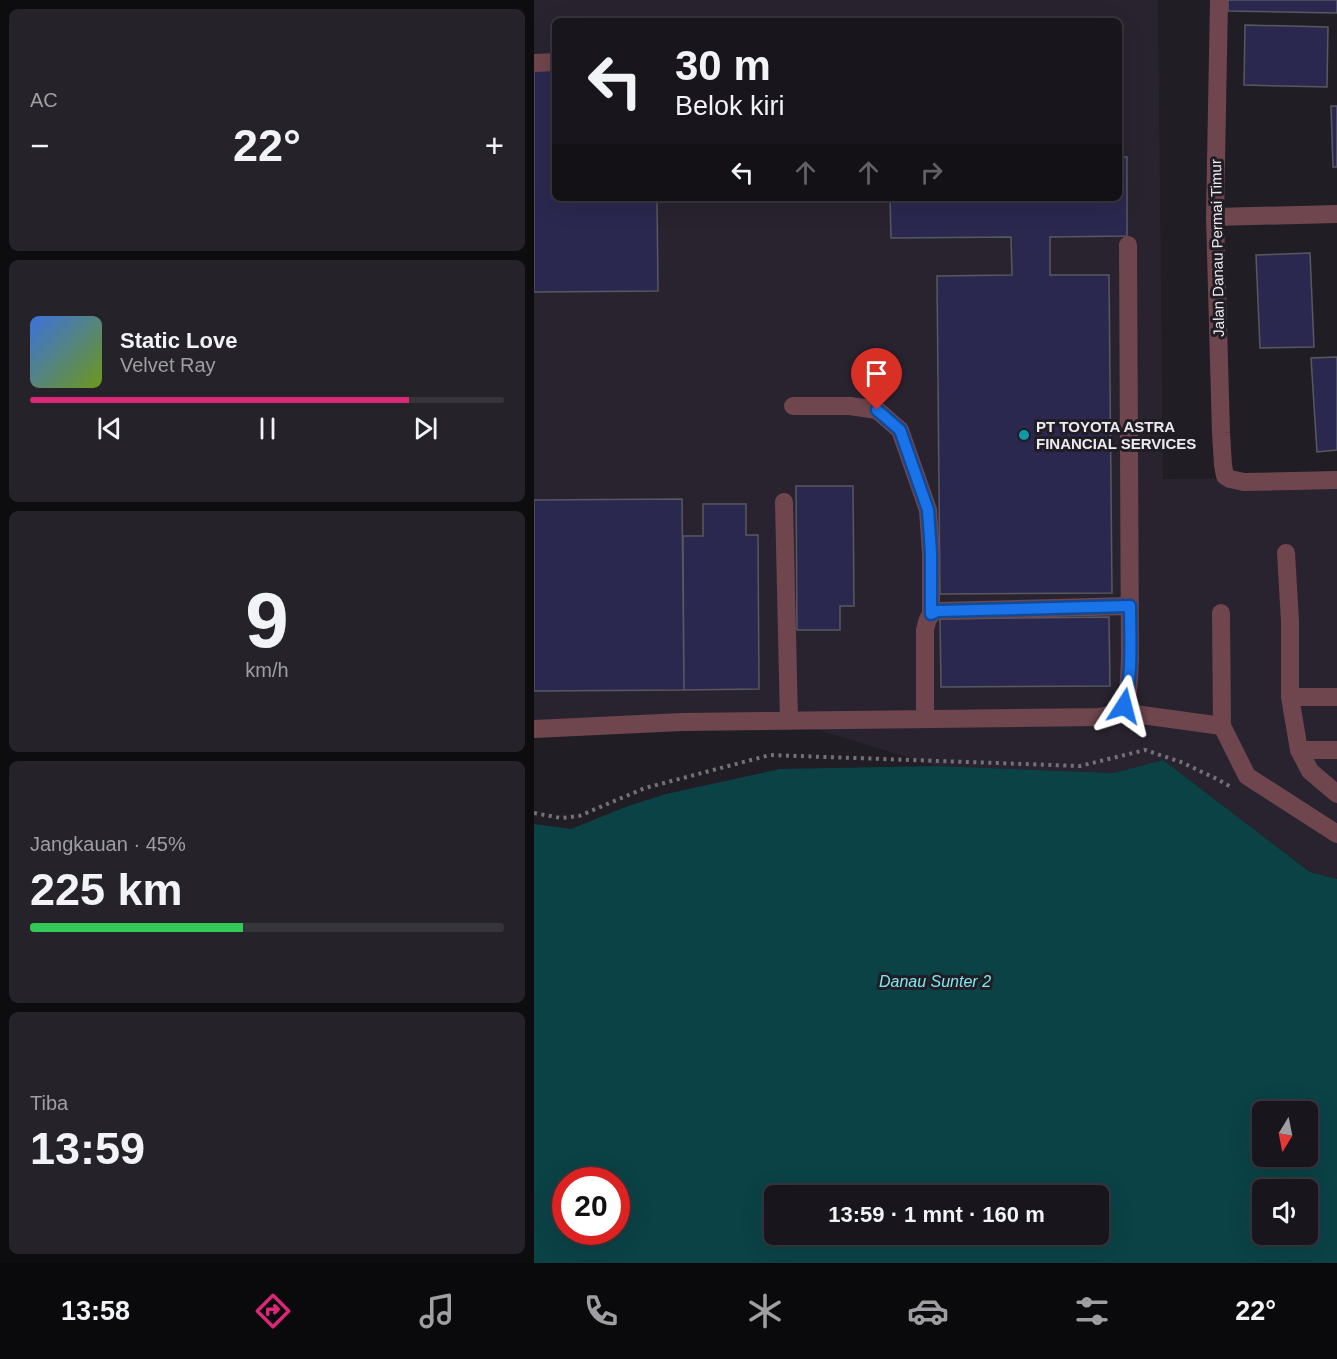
<!DOCTYPE html>
<html lang="id">
<meta charset="utf-8">
<style>
:root{--surface:#18161c;--page:#252329;--text:#f1f3f6;--muted:#9f9fa3;--line:#36353b;--accent:#db2777}
body{margin:0;font-family:Arial,sans-serif;background:var(--page);color:var(--text);height:100vh;display:flex;flex-direction:column;font-size:22px;white-space:nowrap}
*{box-sizing:border-box;margin:0}
p{font-size:20px;color:var(--muted)}
.icon{flex:none;width:33px;height:33px;fill:none;stroke:currentColor;stroke-width:2;stroke-linecap:round;stroke-linejoin:round}
.map{position:relative;flex:1;overflow:hidden}
.drawer{display:flex;flex-direction:column;gap:9px;padding:9px;background:#0d0c0f;width:534px}
.drawer>*{flex:none}
.banner{position:absolute;left:18px;top:18px;width:570px;height:183px;border-radius:9px;box-shadow:0 6px 24px #0002,0 0 0 2px var(--line);background:#18161c;color:var(--text);overflow:hidden}
.needle{width:39px;rotate:190deg}
.tools{position:absolute;left:718px;top:1101px;display:grid;gap:12px}
.tools a{display:grid;place-items:center;width:66px;height:66px;border-radius:9px;background:var(--surface);box-shadow:0 6px 24px #0002,0 0 0 2px var(--line);font-size:30px}
.speed{position:absolute;left:18px;top:1167px;display:flex;gap:12px;font-size:30px;font-weight:700;text-align:center}
.speed>*{display:grid;place-content:center;width:78px;height:78px;border-radius:50%;background:var(--surface);box-shadow:0 6px 24px #0002,0 0 0 2px var(--line);line-height:1}
.speed .limit{border:9px solid #d22;background:#fff;color:#111}
.pin{position:absolute;display:grid;place-items:center;width:51px;height:51px;color:#fff;margin:-62px -26px;border-radius:50% 50% 50% 0;rotate:-45deg;box-shadow:0 0 6px #0007}
.pin .icon{rotate:45deg}
.me{position:absolute;width:66px;margin:-33px;rotate:9deg;stroke-linejoin:round;filter:drop-shadow(0 0 4px #0008)}
.turn{display:flex;align-items:center;gap:21px;height:126px;padding:0 24px;font-size:27px}
.turn .icon{width:78px;height:78px;stroke-width:2.5}
.turn b{display:block;font-size:42px;line-height:51px}
.lanes{display:flex;align-items:center;height:57px;padding:0 24px;background:#0003;justify-content:center;gap:30px;direction:ltr}
.lanes .off{opacity:.35}
.big{font-size:45px;font-weight:800;line-height:1.1}
.drawer .card{flex:1;display:flex;flex-direction:column;justify-content:center;gap:9px;min-width:0;padding:0 21px;border-radius:9px;background:var(--page)}
.drawer .dial{align-items:center;gap:0}
.dial b{font-size:78px;line-height:1}
.song{display:flex;align-items:center;gap:18px}
.cover{width:72px;height:72px;border-radius:9px;background:linear-gradient(135deg,hsl(220 70% 55%),hsl(80 70% 35%))}
.played{height:6px;border-radius:3px;background:linear-gradient(90deg,var(--accent) 80%,var(--line) 80%)}
.keys{display:flex;justify-content:space-around;direction:ltr}
.heat{display:flex;justify-content:space-between;align-items:center;font-size:33px;direction:ltr}
.charge{height:9px;border-radius:4px;background:linear-gradient(90deg,#34c759 45%,var(--line) 0)}
.trip{position:absolute;left:230px;top:1185px;width:345px;height:60px;border-radius:9px;background:var(--surface);box-shadow:0 6px 24px #0002,0 0 0 2px var(--line);font-weight:800;line-height:60px;text-align:center}
.tabs{display:flex;height:96px;justify-content:space-around;align-items:center;background:#0a090b;color:var(--muted)}
.tabs .icon{width:42px;height:42px}
.tabs .active{color:var(--accent)}
.tabs b{font-size:27px;color:var(--text)}
main{display:flex;flex:1;min-height:0}
.map>svg:first-child{display:block}
</style>
<main>
<section class="drawer">
<div class="card"><p>AC</p>
<div class="heat"><a>−</a><b class="big">22°</b><a>+</a></div>
</div>
<div class="card">
<div class="song"><i class="cover"></i><div><b>Static Love</b><p>Velvet Ray</p></div></div>
<div class="played"></div>
<div class="keys"><svg class="icon" aria-label="previous" viewBox="0 0 24 24"><path d="M18 5L8 12l10 7zM5 5v14"/></svg><svg class="icon" aria-label="pause" viewBox="0 0 24 24"><path d="M8 5v14M16 5v14"/></svg><svg class="icon" aria-label="next" viewBox="0 0 24 24"><path d="M6 5l10 7-10 7zM19 5v14"/></svg></div>
</div>
<div class="card dial"><b>9</b><p>km/h</p></div>
<div class="card"><p>Jangkauan · 45%</p><b class="big">225 km</b><div class="charge"></div></div>
<div class="card"><p>Tiba</p><b class="big">13:59</b></div>
</section>
<div class="map">
<svg width="803" height="1263" viewBox="0 0 803 1263">
<rect width="100%" height="100%" fill="#201d25"/>
<path fill="#292330" fill-rule="evenodd" d="M 0,0 L 624,0 L 629,479 L 803,477 L 803,879 L 777,872 L 629,760 L 580,773 L 402,766 L 255,721 L 0,730 ZM 21,21 L 585,21 L 585,198 L 21,198 Z"/>
<path fill="#0b4246" fill-rule="evenodd" d="M 629,760 L 776,872 L 803,879 L 803,1263 L 0,1263 L 0,824 L 37,829 L 94,806 L 132,794 L 246,769 L 402,766 L 580,773 ZM 729,1112 L 774,1112 L 774,1156 L 729,1156 ZM 32,1180 L 82,1180 L 82,1232 L 32,1232 ZM 729,1190 L 774,1190 L 774,1234 L 729,1234 ZM 240,1196 L 564,1196 L 564,1234 L 240,1234 Z"/>
<path fill="#2b284f" stroke="#585861" stroke-width="1.5" d="M 694,0 L 803,0 L 803,13 L 694,11 Z
M 711,25 L 794,27 L 793,87 L 710,85 Z
M 0,66 L 21,66 L 21,198 L 123,198 L 124,291 L 0,292 Z
M 797,106 L 803,106 L 803,167 L 799,167 Z
M 585,157 L 593,157 L 593,236 L 516,237 L 516,275 L 575,275 L 578,593 L 406,594 L 403,276 L 478,275 L 477,237 L 357,238 L 356,198 L 585,198 Z
M 776,253 L 780,347 L 726,348 L 722,255 Z
M 803,357 L 803,450 L 783,452 L 777,358 Z
M 262,486 L 319,486 L 320,606 L 306,606 L 306,630 L 263,630 Z
M 148,499 L 150,690 L 0,691 L 0,500 Z
M 169,504 L 212,504 L 212,535 L 224,535 L 225,689 L 150,690 L 149,536 L 169,536 Z
M 575,617 L 576,686 L 407,687 L 406,619 Z"/>
<g fill="none" stroke-linecap="round" stroke-linejoin="round">
<path stroke="#747178" stroke-width="4" stroke-dasharray="3 4.5" stroke-linecap="butt" d="M 0,813 L 27,818 L 45,816 L 111,788 L 236,755 L 546,766 L 611,750 L 647,762 L 685,780 L 697,787"/>
<path stroke="#6f464d" stroke-width="18" d="M 685,0 L 681,217 L 687,433 L 689,465 L 691,476 L 696,479 L 710,482 L 803,480
M 0,63 L 21,62
M 681,217 L 803,214
M 259,406 L 316,406 L 343,410 L 366,430 L 394,510 L 397,553 L 397,614
M 250,502 L 255,721
M 752,553 L 756,621 L 756,697 L 765,750 L 776,771 L 803,794
M 687,613 L 688,726 L 713,776 L 803,834
M 756,697 L 803,697
M 586,712 L 688,726
M 391,719 L 391,630 C 393,621 394,614 404,611 L 596,606
M 0,729 L 148,722 L 565,717 C 571,716 579,715 585,712 C 596,705 595,672 596,659 L 594,245
M 765,750 L 803,750"/>
</g>
<g fill="none" stroke-linecap="round" stroke-linejoin="round">
<g stroke="#114b97" stroke-width="15">
<path id="route" d="M 343,410 L 366,430 L 394,510 L 397,553 L 397,614 L 404,611 L 596,606 C 596,639 599,674 590,706"/>
</g>
<use href="#route" stroke="#1a73e8" stroke-width="10"/>
</g>
<circle fill="#0f9aa8" stroke="#201d25" stroke-width="2" cx="490" cy="435" r="6"/>
<g text-anchor="middle" dominant-baseline="central" stroke-width="6" stroke-linejoin="round" paint-order="stroke">
<g font-size="15" fill="#edebf0" stroke="#201d25">
<text transform="translate(683 248) rotate(-91)">Jalan Danau Permai Timur</text>
</g>
<g font-size="15" font-weight="bold" fill="#edebf0" stroke="#201d25" text-anchor="start">
<text x="502" y="426">PT TOYOTA ASTRA<tspan x="502" dy="17">FINANCIAL SERVICES</tspan></text>
</g>
<g font-size="16" font-style="italic" fill="#7fe8f0" stroke="#201d25">
<text x="401" y="981">Danau Sunter 2</text>
</g>
</g>
</svg>
<div class="tools">
<a><svg class="needle" viewBox="-14 -14 28 28"><path d="M0-13l5 13h-10z" fill="#e53935"/><path d="M0 13l5-13h-10z" fill="#9f9fa3"/></svg></a>
<a><svg class="icon" aria-label="sound" viewBox="0 0 24 24"><path d="M4 9h4l5-4v14l-5-4H4zM17 9q2 3 0 6"/></svg></a>
</div>
<div class="speed"><div class="limit">20</div></div>
<div class="pin" style="left:343px;top:410px;background:#d93025"><svg class="icon" aria-label="arrive" viewBox="0 0 24 24"><path d="M6 21V4h12l-3 4 3 4H6"/></svg></div>
<svg class="me" style="left:590px;top:706px" viewBox="-20 -20 40 40"><path d="M0-17L14 15 0 8-14 15z" fill="#1a73e8" stroke="#fff" stroke-width="4"/></svg>
<div class="trip">13:59 · 1 mnt · 160 m</div>
<div class="banner">
<div class="turn"><svg class="icon" aria-label="left" viewBox="0 0 24 24"><path d="M17 20v-9H6M10 6l-5 5 5 5"/></svg><div><b>30 m</b>Belok kiri</div></div>
<div class="lanes"><svg class="icon" aria-label="left" viewBox="0 0 24 24"><path d="M17 20v-9H6M10 6l-5 5 5 5"/></svg><svg class="icon off" aria-label="ahead" viewBox="0 0 24 24"><path d="M12 20V5M6 11l6-6 6 6"/></svg><svg class="icon off" aria-label="ahead" viewBox="0 0 24 24"><path d="M12 20V5M6 11l6-6 6 6"/></svg><svg class="icon off" aria-label="right" viewBox="0 0 24 24"><path d="M7 20v-9h11M14 6l5 5-5 5"/></svg></div>
</div>
</div>
</main>
<nav class="tabs">
<b>13:58</b>
<svg class="icon active" aria-label="directions" viewBox="0 0 24 24"><path d="M12 3l9 9-9 9-9-9zM9 14v-3h6M13 9l2 2-2 2"/></svg>
<svg class="icon" aria-label="music" viewBox="0 0 24 24"><path d="M9 18V5l10-2v13"/><circle cx="6" cy="18" r="3"/><circle cx="16" cy="16" r="3"/></svg>
<svg class="icon" aria-label="phone" viewBox="0 0 24 24"><path d="M5 4h4l2 5-3 2q2 4 5 5l2-3 5 2v4C11 20 4 13 5 4z"/></svg>
<svg class="icon" aria-label="climate" viewBox="0 0 24 24"><path d="M12 3v18M4 7l16 10M4 17L20 7"/></svg>
<svg class="icon" aria-label="car" viewBox="0 0 24 24"><path d="M5 17H2v-5l4-1 3-4h7l3 4 3 1v5h-3M9 17h6M6 11h13"/><circle cx="7" cy="17" r="2"/><circle cx="17" cy="17" r="2"/></svg>
<svg class="icon" aria-label="filters" viewBox="0 0 24 24"><path d="M4 7h16M4 17h16"/><circle cx="9" cy="7" r="2"/><circle cx="15" cy="17" r="2"/></svg>
<b>22°</b>
</nav>
